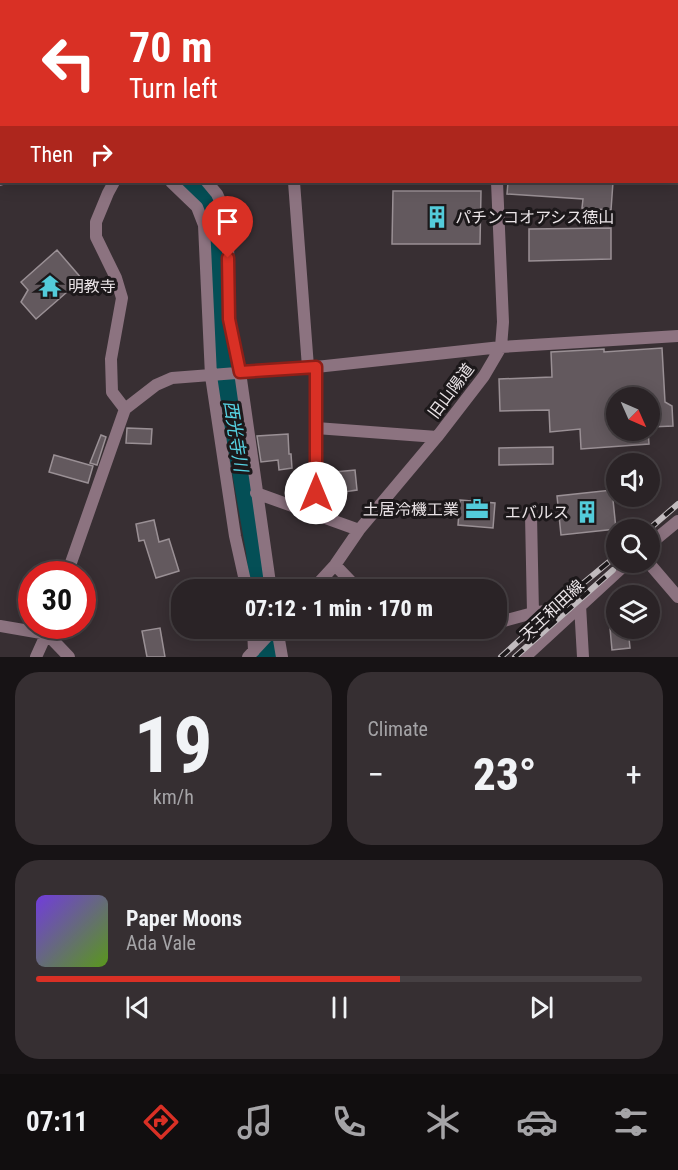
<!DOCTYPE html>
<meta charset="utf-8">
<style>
:root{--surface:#2a2326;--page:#362f32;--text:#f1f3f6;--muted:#a5a4a7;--line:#464043;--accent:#d93025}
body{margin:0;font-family:"Roboto Condensed","Noto Sans JP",sans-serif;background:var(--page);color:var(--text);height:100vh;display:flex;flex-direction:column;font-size:22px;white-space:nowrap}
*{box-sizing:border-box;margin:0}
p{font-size:20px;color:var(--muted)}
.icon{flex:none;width:33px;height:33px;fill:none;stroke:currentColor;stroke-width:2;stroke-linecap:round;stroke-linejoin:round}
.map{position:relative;height:657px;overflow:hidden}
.drawer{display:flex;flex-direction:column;gap:15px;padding:15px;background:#171315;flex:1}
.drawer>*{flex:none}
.hud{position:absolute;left:0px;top:0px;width:678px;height:183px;box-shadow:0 3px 15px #0003,0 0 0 2px var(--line);background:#d93025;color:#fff;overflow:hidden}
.needle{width:39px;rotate:135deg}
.tools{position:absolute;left:606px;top:387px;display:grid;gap:12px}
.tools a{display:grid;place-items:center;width:54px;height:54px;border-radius:50%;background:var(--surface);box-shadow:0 3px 15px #0003,0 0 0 2px var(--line);font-size:30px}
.speed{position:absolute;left:18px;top:561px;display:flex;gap:12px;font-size:30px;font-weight:700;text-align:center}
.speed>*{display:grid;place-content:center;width:78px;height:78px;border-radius:50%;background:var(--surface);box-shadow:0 3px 15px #0003,0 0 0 2px var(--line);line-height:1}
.speed .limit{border:9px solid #d22;background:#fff;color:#111}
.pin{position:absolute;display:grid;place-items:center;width:51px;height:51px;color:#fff;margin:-62px -26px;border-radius:50% 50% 50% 0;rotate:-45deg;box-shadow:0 0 6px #0007}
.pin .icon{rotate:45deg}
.me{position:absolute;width:66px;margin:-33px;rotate:0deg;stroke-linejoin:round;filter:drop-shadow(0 0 4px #0008)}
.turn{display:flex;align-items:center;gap:21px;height:126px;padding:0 30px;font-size:27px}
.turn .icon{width:78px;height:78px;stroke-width:2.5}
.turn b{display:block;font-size:42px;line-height:51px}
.then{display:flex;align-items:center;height:57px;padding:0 30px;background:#0003;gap:12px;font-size:22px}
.big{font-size:45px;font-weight:800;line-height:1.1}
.drawer .widget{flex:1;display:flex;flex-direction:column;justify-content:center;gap:9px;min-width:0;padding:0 21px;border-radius:24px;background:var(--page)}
.drawer .dial{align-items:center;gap:0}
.dial b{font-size:78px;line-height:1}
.song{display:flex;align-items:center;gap:18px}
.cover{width:72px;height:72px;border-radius:9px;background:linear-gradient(135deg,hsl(260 70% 55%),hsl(90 70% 35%))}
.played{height:6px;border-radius:3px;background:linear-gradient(90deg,var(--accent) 60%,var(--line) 60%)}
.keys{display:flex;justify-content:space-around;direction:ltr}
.heat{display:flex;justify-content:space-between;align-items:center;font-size:33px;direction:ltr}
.drawer .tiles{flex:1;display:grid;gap:15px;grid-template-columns:1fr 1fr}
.widget:last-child{grid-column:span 2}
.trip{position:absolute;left:171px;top:579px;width:336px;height:60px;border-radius:24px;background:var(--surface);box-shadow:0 3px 15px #0003,0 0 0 2px var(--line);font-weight:800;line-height:60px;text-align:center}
.dock{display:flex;height:96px;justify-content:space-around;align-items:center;background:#110e0f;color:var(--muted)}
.dock .icon{width:42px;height:42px}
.dock .selected{color:var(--accent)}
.dock b{font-size:27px;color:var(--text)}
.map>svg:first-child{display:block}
</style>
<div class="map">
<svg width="678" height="657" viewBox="0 0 678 657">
<rect width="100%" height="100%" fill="#382f33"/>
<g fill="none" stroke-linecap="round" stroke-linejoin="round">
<path stroke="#044f56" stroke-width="22" d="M 140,0 L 140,2
M 190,182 L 216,223 L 218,328 L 257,551 L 261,590
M 265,628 L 267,657"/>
</g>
<path fill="#63595e" stroke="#9a9095" stroke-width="1.5" d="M 508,182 L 613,182 L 611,210 L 582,208 L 583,199 L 507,194 Z
M 393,191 L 481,191 L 480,244 L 392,244 Z
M 611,228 L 611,259 L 529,261 L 529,229 Z
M 57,250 L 82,279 L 36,319 L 21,302 L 28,290 L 21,282 Z
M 662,348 L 665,402 L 672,406 L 673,426 L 650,427 L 650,398 L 616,398 L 616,430 L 648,430 L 649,444 L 581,449 L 580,429 L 550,432 L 549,410 L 500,411 L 499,379 L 552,377 L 551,352 L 604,349 L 604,352 Z
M 127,428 L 152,429 L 151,444 L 126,443 Z
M 288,434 L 289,454 L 291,454 L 292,468 L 279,470 L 278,460 L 261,462 L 257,436 Z
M 101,435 L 106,437 L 97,465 L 90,463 Z
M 553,447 L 553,464 L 499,465 L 499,448 Z
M 54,455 L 93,466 L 88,483 L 49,472 Z
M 355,470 L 357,490 L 337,493 L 335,472 Z
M 612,490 L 616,529 L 561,535 L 557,496 Z
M 460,500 L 495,503 L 493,528 L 458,525 Z
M 154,520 L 159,542 L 169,539 L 179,571 L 156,578 L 144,540 L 139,541 L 136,524 Z
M 160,628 L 165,657 L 147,657 L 142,631 Z
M 610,628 L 628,628 L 630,648 L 612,650 Z"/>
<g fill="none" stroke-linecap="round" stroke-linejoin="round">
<path stroke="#8c7380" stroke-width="12" d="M 133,0 L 134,2
M 147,0 L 147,2
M 289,0 L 289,2
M 495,0 L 495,2
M 0,180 L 2,179
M 114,182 L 108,193 L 96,222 L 96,237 L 116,278 L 122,298 L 111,359 L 112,392 L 125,409
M 171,182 L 197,207 L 204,225 L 211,376 L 235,536 L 247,590
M 207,182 L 217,194 L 225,212 L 228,237 L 229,319 L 240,372 L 271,590
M 294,182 L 308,367
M 316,367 L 316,514
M 316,428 L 437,437
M 256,493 L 359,530
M 648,562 L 678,597
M 335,565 L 359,590
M 67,574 L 125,409 L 156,385 L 172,378 L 316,367 L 501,347 L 678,336
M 312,590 L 335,565 L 359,530 L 437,437 L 484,376 L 501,347 L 503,322 L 497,182
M 533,613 L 580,605
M 496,623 L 533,613 L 531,515
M 0,626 L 47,634 L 69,657
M 253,628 L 254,651
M 277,628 L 282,657
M 36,657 L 50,626
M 248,657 L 275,628"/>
<path stroke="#8c7380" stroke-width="12" d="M 650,544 L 678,521
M 580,605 L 583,657
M 525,657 L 628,562"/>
<path stroke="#bf97ac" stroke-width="12" d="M 676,65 L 678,65
M 0,89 L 2,89"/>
<g stroke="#c1bbbe" stroke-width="6">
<path id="rail" d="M 0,2 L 1,0
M 648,530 L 678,504
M 501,657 L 575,590 L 616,556
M 515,657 L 613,570"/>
</g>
<use href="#rail" stroke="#1c181a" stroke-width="4" stroke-dasharray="11" stroke-linecap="butt"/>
</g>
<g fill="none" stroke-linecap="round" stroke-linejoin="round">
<g stroke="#8d1f18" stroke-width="15">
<path id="route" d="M 228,258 L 229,319 L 240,372 L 316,367 L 316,493"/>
</g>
<use href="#route" stroke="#d93025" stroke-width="10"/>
</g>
<defs>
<g id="building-bare" transform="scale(1.8)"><path d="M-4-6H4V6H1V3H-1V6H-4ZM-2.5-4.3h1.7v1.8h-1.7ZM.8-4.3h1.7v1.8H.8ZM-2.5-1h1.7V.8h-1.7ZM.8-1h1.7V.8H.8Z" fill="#53cbda" stroke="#1c181a" stroke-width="2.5" paint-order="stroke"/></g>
<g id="temple-bare" transform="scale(1.8)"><path d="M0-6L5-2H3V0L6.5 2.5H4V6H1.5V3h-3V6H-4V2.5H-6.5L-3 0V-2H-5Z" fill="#53cbda" stroke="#1c181a" stroke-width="2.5" paint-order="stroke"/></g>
<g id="office-bare" transform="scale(1.8)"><path d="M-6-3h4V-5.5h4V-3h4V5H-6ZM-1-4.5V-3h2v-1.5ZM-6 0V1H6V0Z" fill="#53cbda" stroke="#1c181a" stroke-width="2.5" paint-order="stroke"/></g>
</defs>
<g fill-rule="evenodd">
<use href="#building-bare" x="437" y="217"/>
<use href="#temple-bare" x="50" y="286"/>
<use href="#office-bare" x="477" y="509"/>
<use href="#building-bare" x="587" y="512"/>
</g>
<g text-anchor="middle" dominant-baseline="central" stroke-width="6" stroke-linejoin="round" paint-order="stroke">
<g font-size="16" fill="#eae4e7" stroke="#1c181a" text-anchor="start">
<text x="455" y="217">パチンコオアシス徳山</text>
<text x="68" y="286">明教寺</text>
<text x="459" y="509" text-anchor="end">土居冷機工業</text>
<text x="569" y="512" text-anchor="end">エバルス</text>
</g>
<g font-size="16" fill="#eae4e7" stroke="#1c181a">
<text transform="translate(451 391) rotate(-53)">旧山陽道</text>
<text transform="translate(552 610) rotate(-43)">天王和田線</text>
</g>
<g font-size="18" font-style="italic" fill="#56d3e3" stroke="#1c181a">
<text transform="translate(236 436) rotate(81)">西光寺川</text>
</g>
</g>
</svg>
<div class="tools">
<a><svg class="needle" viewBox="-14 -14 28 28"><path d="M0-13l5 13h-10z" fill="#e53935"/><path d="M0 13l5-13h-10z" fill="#a5a4a7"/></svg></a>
<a><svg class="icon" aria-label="sound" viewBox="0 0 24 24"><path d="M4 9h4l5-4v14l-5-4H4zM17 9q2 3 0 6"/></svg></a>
<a><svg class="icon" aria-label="search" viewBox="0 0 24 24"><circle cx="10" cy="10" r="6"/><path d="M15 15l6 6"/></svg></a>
<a><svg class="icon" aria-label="layers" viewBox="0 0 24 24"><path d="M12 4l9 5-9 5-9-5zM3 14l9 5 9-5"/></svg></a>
</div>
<div class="speed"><div class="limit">30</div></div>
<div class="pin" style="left:228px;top:258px;background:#d93025"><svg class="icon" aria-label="arrive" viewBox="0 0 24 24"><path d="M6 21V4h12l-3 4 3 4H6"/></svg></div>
<svg class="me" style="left:316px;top:493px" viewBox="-20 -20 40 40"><circle r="19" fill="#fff"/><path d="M0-13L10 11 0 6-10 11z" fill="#d93025"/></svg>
<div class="trip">07:12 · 1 min · 170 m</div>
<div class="hud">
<div class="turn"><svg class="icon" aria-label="left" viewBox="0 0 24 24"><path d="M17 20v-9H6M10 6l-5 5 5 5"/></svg><div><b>70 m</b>Turn left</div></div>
<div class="then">Then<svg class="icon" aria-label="right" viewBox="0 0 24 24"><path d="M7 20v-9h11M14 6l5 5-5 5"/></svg></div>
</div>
</div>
<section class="drawer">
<div class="tiles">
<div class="widget dial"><b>19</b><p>km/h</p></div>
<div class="widget"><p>Climate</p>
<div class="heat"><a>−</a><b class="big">23°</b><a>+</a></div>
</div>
<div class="widget">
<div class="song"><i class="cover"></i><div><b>Paper Moons</b><p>Ada Vale</p></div></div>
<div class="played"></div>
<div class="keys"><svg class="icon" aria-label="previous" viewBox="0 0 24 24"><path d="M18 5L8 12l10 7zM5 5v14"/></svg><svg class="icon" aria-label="pause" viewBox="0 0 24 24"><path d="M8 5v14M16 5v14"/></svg><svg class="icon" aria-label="next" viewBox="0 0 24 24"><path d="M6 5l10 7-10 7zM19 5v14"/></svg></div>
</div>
</div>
</section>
<nav class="dock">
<b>07:11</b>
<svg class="icon selected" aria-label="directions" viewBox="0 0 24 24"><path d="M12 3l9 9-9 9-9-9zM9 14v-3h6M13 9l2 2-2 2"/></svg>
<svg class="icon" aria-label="music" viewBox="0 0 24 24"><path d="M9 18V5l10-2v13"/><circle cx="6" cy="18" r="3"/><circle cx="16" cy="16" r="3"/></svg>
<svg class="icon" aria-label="phone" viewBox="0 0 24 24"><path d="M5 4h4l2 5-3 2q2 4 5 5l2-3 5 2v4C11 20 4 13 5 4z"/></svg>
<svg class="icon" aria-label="climate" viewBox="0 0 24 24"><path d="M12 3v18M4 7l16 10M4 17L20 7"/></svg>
<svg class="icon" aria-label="car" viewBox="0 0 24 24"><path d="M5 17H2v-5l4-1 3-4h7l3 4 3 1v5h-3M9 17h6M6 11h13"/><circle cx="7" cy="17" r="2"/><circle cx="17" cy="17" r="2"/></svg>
<svg class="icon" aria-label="filters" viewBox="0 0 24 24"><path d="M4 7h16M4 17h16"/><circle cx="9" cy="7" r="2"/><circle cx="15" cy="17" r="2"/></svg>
</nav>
